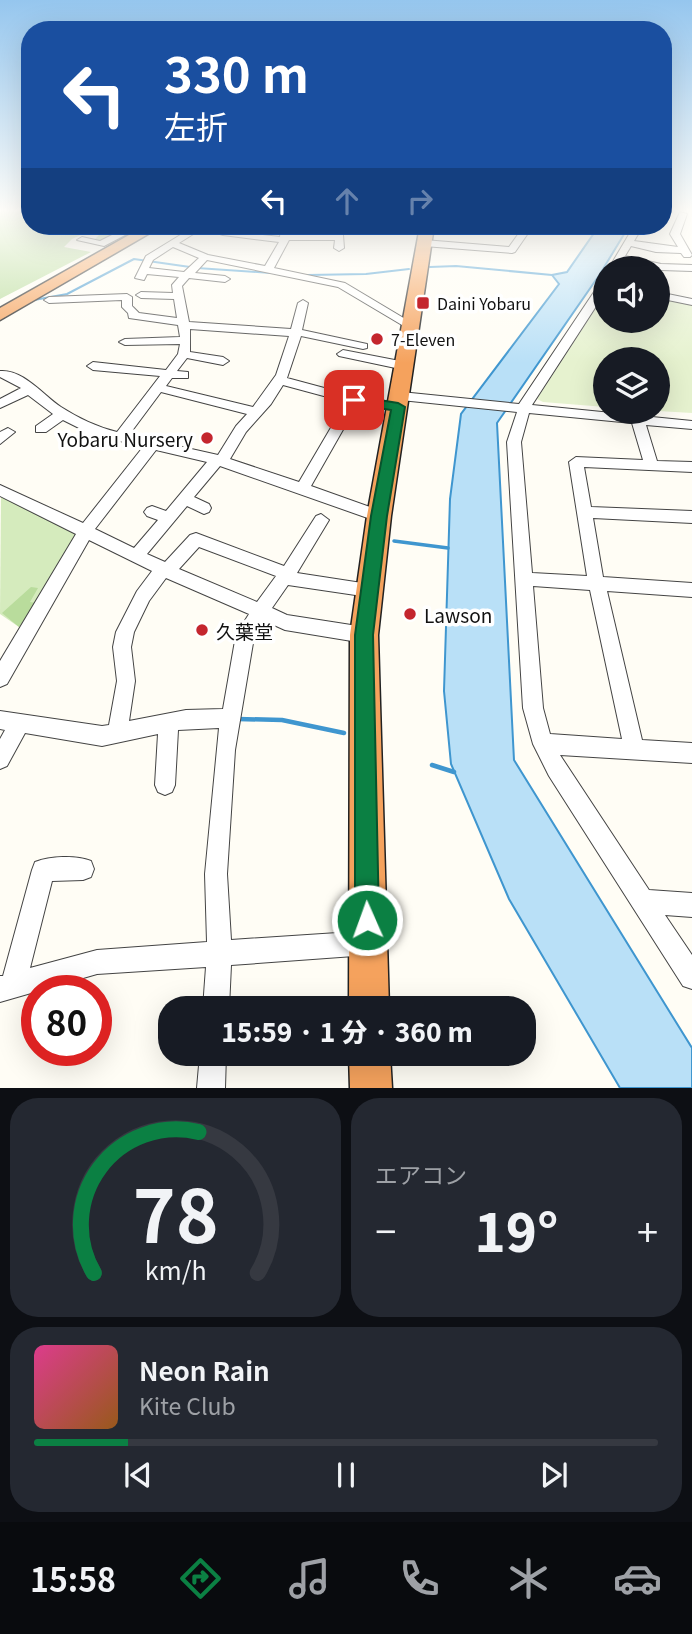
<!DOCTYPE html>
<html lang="ja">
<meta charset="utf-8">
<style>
:root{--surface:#171b24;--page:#242831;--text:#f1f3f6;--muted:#9ea1a6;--line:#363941;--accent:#0b8043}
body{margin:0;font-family:Georgia,"Noto Sans JP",serif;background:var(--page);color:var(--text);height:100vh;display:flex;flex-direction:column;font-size:26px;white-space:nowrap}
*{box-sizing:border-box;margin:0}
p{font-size:23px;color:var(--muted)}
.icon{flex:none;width:38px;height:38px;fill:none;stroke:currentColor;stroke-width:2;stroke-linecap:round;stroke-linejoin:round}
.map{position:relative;height:1088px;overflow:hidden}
.side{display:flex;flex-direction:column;gap:10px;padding:10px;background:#0d0f14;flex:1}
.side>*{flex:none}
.banner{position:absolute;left:21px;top:21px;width:651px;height:214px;border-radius:28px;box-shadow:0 7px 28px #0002;background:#1a4fa0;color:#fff;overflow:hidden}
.buttons{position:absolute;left:593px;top:256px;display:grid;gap:14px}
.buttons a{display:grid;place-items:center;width:77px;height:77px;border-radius:50%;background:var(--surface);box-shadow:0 7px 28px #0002;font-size:35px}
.speed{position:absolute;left:21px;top:975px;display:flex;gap:14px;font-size:35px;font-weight:700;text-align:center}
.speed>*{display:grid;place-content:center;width:91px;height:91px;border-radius:50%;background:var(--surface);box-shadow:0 7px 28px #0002;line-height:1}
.speed .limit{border:10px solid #d22;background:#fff;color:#111}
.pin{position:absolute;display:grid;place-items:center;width:60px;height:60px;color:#fff;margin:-30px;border-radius:14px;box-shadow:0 4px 10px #0006}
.me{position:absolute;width:77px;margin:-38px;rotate:358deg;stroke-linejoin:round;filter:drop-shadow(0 0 5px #0008)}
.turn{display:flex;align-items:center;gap:24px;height:147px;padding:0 28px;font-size:32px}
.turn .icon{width:91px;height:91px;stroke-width:2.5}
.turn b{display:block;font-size:49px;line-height:60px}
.lanes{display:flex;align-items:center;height:66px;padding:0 28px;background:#0003;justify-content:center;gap:35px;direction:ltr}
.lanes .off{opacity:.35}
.big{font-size:52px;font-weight:800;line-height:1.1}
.side .tile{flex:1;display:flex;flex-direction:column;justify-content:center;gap:10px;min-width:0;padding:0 24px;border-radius:28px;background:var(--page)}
.side .dial{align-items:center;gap:0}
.dial svg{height:182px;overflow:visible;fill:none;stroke:var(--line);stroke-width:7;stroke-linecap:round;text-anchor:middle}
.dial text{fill:var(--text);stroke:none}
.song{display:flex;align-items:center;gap:21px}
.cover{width:84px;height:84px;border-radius:10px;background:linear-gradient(135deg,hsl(330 70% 55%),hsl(30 70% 35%))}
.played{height:7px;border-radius:4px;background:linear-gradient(90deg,var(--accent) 15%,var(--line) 15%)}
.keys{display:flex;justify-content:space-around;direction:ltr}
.heat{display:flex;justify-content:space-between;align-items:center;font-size:38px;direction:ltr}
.side .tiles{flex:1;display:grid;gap:10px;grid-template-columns:1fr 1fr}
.tile:last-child{grid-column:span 2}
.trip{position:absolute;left:158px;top:996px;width:378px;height:70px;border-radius:28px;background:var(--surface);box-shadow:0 7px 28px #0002;font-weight:800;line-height:70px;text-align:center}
.menu{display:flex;height:112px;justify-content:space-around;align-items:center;background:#090b0e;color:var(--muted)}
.menu .icon{width:49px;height:49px}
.menu .active{color:var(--accent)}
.menu b{font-size:32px;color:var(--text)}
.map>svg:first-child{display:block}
</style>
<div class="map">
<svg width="692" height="1088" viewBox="0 0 692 1088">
<rect width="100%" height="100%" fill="#fffdf5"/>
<path fill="#d5ebbd" d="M 1,497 L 80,532 L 19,627 L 0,614 Z"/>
<path fill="#b9dc9c" d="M 0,211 L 30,211 L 30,226 L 130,226 L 100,240 L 94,240 L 99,235 L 89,231 L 72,239 L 64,247 L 91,252 L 0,299 Z
M 31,587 L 38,588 L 30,602 L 36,603 L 19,627 L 2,613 Z"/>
<path fill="#e6f2cf" d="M 605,294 L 606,320 L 658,320 L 658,298 L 692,305 L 692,413 L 658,411 L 658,359 L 606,359 L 605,407 L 543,402 L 537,399 Z"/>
<path fill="#b9e0f7" stroke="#3f96cf" stroke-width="2" d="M 599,226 L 629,226 L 600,274 L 497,423 L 514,760 L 692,1048 L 692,1088 L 620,1088 L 509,899 L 451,764 L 444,691 L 450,499 L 461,414 L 559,284 L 552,275 L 567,272 Z"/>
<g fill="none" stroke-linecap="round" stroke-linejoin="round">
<path stroke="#3f96cf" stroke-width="2" d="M 430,267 L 456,266 L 552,275
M 307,275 L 366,274 L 409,269
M 34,300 L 67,294 L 134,259 L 197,268 L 271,273"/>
<path stroke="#3f96cf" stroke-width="3.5" d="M 394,541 L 448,548"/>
<path stroke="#3f96cf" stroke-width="4.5" d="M 238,719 L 282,720 L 344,733
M 432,765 L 454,772"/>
<g stroke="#444" stroke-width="2">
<path id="minor" d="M 680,212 L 687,214 L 680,234 L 692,255 L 690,257 L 684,257 L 681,253 L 656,252 L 631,246 L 625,256 L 661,264 L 692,265 L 692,271 L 661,270 L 623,262 L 619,268 L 609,268 L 634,226 L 643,226 L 634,241 L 678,247 L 670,234 Z
M 130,226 L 142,226 L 104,246 L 77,240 L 82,237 L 100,241 Z
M 195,226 L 206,226 L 179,243 L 208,255 L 265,266 L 279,242 L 223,235 L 220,234 L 220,230 L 280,237 L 281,226 L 289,226 L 291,234 L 343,235 L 344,248 L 339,251 L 334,248 L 335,240 L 289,240 L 274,268 L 345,283 L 417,326 L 407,328 L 338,287 L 207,260 L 195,273 L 225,276 L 230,279 L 225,282 L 189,278 L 182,286 L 189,322 L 291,329 L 298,303 L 303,300 L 308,303 L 302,330 L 367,344 L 367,348 L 363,349 L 301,336 L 287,378 L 354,396 L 355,386 L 332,381 L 332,375 L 336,374 L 365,381 L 367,398 L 403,404 L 403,410 L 398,411 L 357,405 L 311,486 L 384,512 L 387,516 L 379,522 L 220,466 L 194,497 L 209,504 L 211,508 L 209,512 L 204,514 L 187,506 L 147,554 L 165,562 L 190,535 L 196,533 L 284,566 L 316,516 L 321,514 L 329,520 L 297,573 L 375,585 L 377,590 L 375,595 L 369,597 L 288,585 L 272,608 L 287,615 L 364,627 L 370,629 L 373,635 L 370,641 L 364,643 L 285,630 L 263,620 L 254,637 L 235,750 L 227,874 L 231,940 L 368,931 L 377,934 L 380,943 L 377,952 L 368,955 L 231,965 L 229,1008 L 203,1008 L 206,967 L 97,974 L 0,1002 L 0,976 L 3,976 L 32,870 L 35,862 C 50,856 76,855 91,861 L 94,869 L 91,877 L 83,880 L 52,881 L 30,968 L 97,950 L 207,942 L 205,874 L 219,728 L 178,730 L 175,785 L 172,792 L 165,795 L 158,792 L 155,785 L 158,734 L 102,746 L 25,733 L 7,766 L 0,769 L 0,739 L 5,730 L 0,729 L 0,711 L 102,726 L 109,725 L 117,681 L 113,647 L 116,632 L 137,591 L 152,571 L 89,540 L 7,684 L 0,687 L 0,661 L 76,534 L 0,496 L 0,485 L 83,523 L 143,447 L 97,435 L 87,446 L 77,446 L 75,443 L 85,431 L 63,420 L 46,432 L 36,432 L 36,426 L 53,414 L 28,395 L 0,408 L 0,399 L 21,388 L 0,377 L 0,371 C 23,369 43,395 61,407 C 78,418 97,427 117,432 L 160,376 L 93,370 L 87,366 L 93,362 L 166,370 L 178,354 L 180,344 L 125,345 L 119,342 L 125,339 L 180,337 L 178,325 L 129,318 L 128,313 L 122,307 L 122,300 L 49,303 L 44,300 L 49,297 L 127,294 L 132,297 L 132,306 L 139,313 L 177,318 L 174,299 L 141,298 L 136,295 L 141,292 L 173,293 L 172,285 L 179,277 L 147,274 L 144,280 L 135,278 L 146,256 ZM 173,247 L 199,258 L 184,272 L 149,268 L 153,260 ZM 190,329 L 289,336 L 276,375 L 253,407 L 166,386 L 172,378 L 188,378 L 188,372 L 177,371 L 187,358 L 223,365 L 229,361 L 223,357 L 190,352 ZM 283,385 L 346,402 L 299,482 L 230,459 L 246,432 L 271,404 ZM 161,392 L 247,414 L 236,426 L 218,455 L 129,435 ZM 156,450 L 207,462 L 166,511 L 152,506 L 147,508 L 144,512 L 147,516 L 158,520 L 134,548 L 95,529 ZM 199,547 L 276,576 L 257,602 L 179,569 ZM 166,578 L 249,614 L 236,635 L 223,709 L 186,710 L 129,721 L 135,681 L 131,647 L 134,632 L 149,601 Z
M 524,226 L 533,226 L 515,252 L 512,253 L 424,246 L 419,243 L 424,240 L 509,247 Z
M 606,279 L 606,291 L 532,405 L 692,421 L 692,429 L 646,425 L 657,461 L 692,462 L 692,472 L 584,467 L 591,507 L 692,511 L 692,523 L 593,518 L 603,577 L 692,583 L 692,597 L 607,591 L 642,740 L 692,743 L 692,763 L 560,755 L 649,890 L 692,893 L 692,917 L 665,915 L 692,955 L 692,989 L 683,986 L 549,776 L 533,744 L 523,708 L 507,442 L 517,412 L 401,400 L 395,396 L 401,392 L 519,404 L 602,280 ZM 529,413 L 632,423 L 643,460 L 576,457 L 569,462 L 587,576 L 532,573 L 521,442 ZM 533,586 L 590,590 L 622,739 L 550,734 L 543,708 Z
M 658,292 L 692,299 L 692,305 L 658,298 Z
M 343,350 L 405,362 L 411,366 L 405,370 L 339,356 L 337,354 Z
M 8,428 L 15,432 L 0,444 L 0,432 Z
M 200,1054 L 226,1054 L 225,1088 L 197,1088 Z"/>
</g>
<g stroke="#222" stroke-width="3">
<path id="highway" d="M 145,226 L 162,226 L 0,320 L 0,308 Z
M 420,226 L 434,226 L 391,516 L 378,635 L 389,1008 L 349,1008 L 350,635 L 367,516 Z
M 349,1054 L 390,1054 L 392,1088 L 350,1088 Z"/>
</g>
<use href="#minor" fill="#fff" fill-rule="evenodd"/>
<use href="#highway" fill="#f5a25d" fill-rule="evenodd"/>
</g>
<linearGradient id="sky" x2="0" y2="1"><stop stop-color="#95c6ee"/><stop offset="0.58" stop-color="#fffefa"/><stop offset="1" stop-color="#fffefa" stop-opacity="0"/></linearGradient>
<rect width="692" height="363" fill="url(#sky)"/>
<path fill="#0b8043" stroke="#07532c" stroke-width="2" d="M 354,396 L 398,403 L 405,407 L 387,516 L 373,635 L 379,920 L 375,929 L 367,932 L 358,929 L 355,920 L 355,635 L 371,516 L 391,410 L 349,403 L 347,400 Z"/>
<g fill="#c4262e" stroke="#fff" stroke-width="2.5">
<rect x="416" y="296" width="14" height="14" rx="3.5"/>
<circle cx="377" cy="339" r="7"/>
<circle cx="207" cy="438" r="7"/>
<circle cx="410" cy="614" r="7"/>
<circle cx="202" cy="630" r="7"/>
</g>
<g text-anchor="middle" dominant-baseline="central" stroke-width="7" stroke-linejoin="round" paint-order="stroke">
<g font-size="16" fill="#111" stroke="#fff" text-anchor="start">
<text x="437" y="303">Daini Yobaru</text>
<text x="391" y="339">7-Eleven</text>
</g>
<g font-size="19" fill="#111" stroke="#fff" text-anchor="start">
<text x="193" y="438" text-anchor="end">Yobaru Nursery</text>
<text x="424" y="614">Lawson</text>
<text x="216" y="630">久葉堂</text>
</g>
</g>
</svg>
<div class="buttons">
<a><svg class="icon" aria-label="sound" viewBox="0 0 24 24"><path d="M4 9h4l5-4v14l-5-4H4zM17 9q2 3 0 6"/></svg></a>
<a><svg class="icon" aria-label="layers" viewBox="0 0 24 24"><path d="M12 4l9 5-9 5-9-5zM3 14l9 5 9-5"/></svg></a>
</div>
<div class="speed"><div class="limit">80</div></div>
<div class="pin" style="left:354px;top:400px;background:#d93025"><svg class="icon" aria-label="arrive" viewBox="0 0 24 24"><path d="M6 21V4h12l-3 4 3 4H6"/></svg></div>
<svg class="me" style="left:367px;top:920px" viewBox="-20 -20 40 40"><circle r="17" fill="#0b8043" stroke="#fff" stroke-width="3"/><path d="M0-11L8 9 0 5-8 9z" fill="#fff"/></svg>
<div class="trip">15:59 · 1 分 · 360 m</div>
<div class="banner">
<div class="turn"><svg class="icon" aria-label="left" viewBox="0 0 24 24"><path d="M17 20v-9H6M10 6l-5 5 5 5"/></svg><div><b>330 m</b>左折</div></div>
<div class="lanes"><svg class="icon" aria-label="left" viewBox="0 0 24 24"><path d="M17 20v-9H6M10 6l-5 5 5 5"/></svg><svg class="icon off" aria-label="ahead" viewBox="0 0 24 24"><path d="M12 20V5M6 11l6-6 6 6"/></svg><svg class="icon off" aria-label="right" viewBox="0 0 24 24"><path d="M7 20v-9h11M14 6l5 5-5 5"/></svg></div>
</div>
</div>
<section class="side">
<div class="tiles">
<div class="tile dial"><svg viewBox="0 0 100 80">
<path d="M14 69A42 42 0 1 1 86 69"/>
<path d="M14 69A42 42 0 0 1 60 7" stroke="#0b8043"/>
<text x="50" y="56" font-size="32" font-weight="700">78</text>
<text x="50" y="72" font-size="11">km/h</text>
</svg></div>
<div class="tile"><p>エアコン</p>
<div class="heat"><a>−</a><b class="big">19°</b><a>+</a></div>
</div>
<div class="tile">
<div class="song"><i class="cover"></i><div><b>Neon Rain</b><p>Kite Club</p></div></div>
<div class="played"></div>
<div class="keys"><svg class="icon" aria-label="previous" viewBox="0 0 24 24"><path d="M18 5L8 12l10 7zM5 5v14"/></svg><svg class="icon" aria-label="pause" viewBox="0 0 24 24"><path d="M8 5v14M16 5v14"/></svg><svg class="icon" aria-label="next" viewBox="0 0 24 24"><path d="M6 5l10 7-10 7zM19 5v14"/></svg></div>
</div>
</div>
</section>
<nav class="menu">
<b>15:58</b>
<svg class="icon active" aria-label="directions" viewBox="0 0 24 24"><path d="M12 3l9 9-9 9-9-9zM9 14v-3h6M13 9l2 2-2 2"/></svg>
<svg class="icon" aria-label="music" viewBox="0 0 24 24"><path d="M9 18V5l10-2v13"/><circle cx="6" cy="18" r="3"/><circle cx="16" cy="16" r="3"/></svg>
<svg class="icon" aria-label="phone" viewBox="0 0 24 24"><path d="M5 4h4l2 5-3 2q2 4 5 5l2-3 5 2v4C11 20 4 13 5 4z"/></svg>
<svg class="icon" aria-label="climate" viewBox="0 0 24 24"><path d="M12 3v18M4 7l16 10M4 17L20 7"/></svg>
<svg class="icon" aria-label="car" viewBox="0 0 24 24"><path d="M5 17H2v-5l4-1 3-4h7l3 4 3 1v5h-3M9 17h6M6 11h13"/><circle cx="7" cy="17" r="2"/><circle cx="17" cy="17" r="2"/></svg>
</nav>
